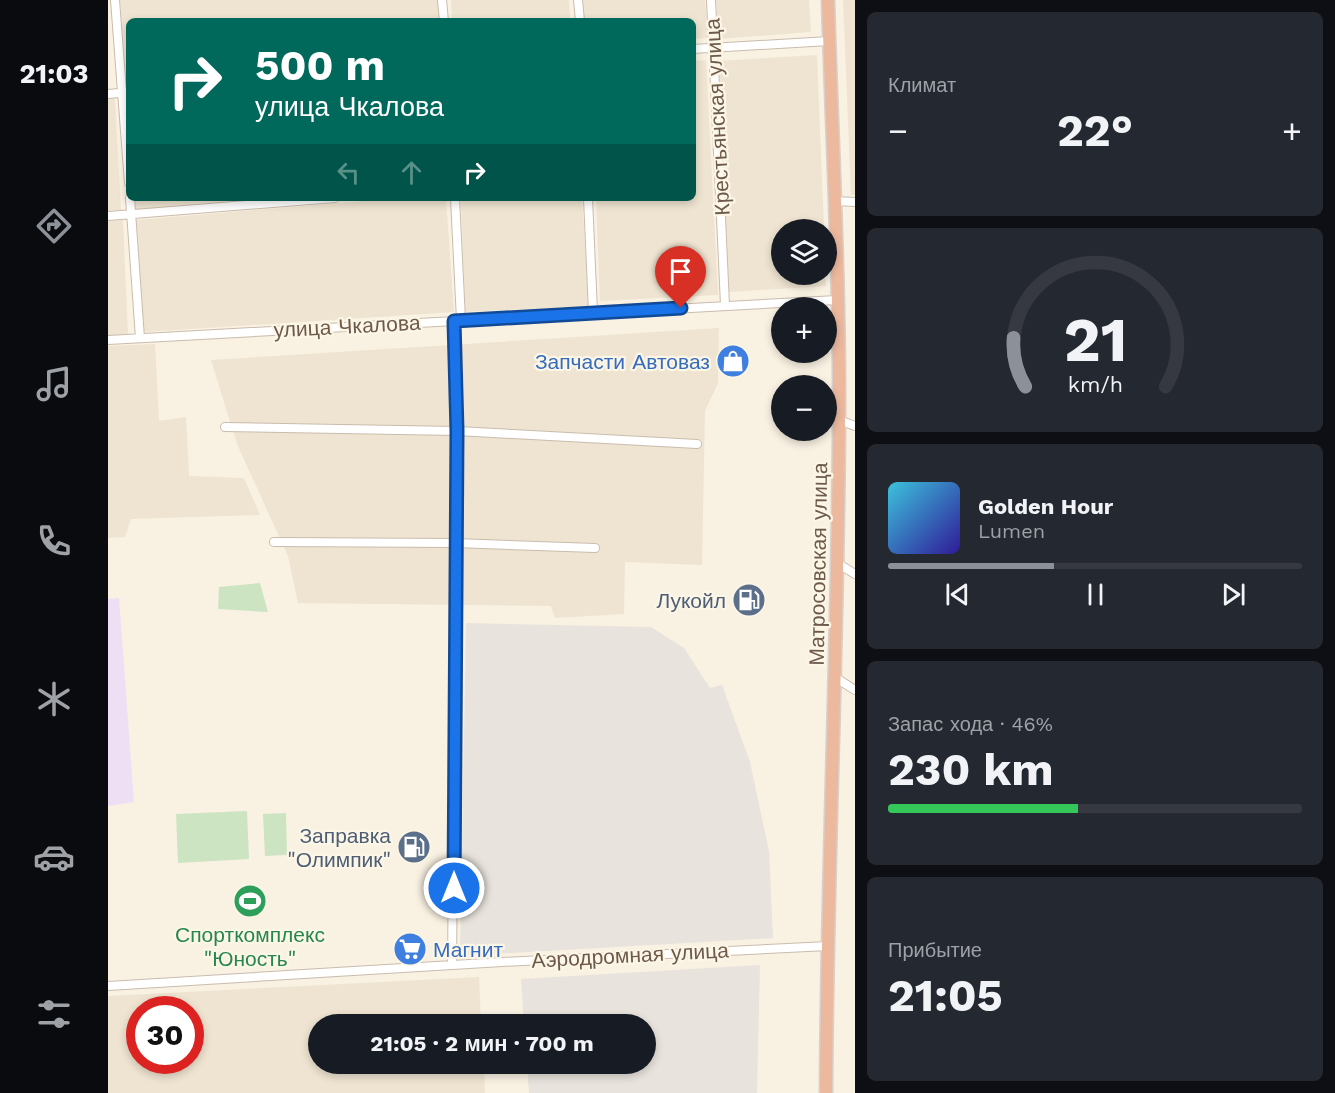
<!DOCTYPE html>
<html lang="ru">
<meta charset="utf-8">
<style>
:root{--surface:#171b24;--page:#242831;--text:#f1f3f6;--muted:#9ea1a6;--line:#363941;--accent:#8c9099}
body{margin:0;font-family:"Work Sans",sans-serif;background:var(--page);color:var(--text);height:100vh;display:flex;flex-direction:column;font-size:22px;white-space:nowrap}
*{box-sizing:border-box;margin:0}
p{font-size:20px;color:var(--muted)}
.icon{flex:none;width:33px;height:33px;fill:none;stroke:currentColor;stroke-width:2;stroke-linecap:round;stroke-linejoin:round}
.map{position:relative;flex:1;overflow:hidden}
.side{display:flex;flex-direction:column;gap:12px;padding:12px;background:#0d0f14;width:480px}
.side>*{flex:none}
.banner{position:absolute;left:18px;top:18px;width:570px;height:183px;border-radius:9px;box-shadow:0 3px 9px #0003;background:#00695c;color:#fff;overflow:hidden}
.buttons{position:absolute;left:663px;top:219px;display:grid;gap:12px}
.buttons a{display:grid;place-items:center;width:66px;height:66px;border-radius:50%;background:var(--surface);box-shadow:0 3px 9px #0003;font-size:30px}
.speed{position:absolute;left:18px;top:996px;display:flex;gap:12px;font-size:30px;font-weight:700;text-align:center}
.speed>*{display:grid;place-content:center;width:78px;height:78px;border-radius:50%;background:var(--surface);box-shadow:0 3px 9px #0003;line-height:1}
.speed .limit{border:9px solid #d22;background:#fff;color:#111}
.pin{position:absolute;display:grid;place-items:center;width:51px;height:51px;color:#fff;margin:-62px -26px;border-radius:50% 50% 50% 0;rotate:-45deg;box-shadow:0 0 6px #0007}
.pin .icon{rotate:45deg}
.me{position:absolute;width:66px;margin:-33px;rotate:0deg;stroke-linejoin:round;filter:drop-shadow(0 0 4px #0008)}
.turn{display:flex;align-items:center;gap:21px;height:126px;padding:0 30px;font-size:27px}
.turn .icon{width:78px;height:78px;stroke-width:2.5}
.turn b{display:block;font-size:42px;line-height:51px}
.lanes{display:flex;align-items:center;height:57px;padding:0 30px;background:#0003;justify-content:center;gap:30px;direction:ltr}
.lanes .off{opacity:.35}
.big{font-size:45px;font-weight:700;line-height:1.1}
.side .widget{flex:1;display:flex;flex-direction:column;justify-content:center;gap:9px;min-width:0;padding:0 21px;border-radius:9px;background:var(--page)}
.side .dial{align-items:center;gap:0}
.dial svg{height:156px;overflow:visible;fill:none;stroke:var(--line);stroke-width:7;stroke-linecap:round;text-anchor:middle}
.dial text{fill:var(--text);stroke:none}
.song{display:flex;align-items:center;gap:18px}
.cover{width:72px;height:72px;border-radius:9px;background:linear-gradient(135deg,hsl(190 70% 55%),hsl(250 70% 35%))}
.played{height:6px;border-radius:3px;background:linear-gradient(90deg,var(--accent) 40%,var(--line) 40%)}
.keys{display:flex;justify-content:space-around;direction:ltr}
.heat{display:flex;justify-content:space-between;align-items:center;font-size:33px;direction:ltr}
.charge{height:9px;border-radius:4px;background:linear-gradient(90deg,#34c759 46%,var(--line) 0)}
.trip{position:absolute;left:200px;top:1014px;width:348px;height:60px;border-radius:30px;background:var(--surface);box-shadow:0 3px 9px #0003;font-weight:700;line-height:60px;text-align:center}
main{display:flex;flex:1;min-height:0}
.tabs{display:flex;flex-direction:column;width:108px;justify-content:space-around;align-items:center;background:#090b0e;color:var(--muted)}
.tabs .icon{width:42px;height:42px}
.tabs .current{color:var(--accent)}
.tabs b{font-size:27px;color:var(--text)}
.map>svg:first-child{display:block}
</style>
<main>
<nav class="tabs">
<b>21:03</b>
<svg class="icon current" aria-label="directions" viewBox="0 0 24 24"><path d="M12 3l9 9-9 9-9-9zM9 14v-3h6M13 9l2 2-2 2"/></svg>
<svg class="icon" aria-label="music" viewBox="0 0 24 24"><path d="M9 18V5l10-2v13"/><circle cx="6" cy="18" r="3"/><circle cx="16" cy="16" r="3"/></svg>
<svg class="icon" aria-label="phone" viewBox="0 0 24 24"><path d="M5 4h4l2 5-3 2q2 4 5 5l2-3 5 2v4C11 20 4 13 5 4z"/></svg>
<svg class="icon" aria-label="climate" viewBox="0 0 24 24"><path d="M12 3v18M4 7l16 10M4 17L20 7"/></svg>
<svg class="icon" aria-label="car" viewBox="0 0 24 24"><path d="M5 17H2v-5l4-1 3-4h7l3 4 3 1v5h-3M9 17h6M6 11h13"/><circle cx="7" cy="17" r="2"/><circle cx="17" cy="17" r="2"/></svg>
<svg class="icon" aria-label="filters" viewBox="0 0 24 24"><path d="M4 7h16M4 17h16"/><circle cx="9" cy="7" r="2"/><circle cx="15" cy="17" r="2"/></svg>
</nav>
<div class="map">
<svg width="747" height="1093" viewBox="0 0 747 1093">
<rect width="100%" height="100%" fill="#f9f1e2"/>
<path fill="#efe4d1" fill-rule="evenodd" d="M 12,0 L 331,0 L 332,21 L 21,21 L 21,86 L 18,87 Z
M 343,0 L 461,0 L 462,21 L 344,21 Z
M 474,0 L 597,0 L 600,38 L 585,39 L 585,21 L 476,21 Z
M 608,0 L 701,0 L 703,32 L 610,39 Z
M 735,0 L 747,0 L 747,195 L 743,195 Z
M 709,55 L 716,229 L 674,230 L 674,274 L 717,275 L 718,286 L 621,292 L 611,61 Z
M 598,60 L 610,295 L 492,301 L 488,198 L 585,198 L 585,61 Z
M 0,97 L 7,97 L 13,210 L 0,211 Z
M 26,198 L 185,198 L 27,211 Z
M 293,198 L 338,198 L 346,312 L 36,332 L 28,220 Z
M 353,198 L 474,198 L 481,306 L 357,312 Z
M 15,220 L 20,335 L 0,336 L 0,221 Z
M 611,328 L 610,383 L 597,411 L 594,565 L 517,562 L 516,614 L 447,618 L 443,606 L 190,603 L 180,556 L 129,444 L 103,360 Z
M 47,344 L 51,421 L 78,417 L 81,476 L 136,478 L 152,515 L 23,519 L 17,537 L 0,538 L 0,346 Z
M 371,977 L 373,1024 L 210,1024 L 210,1064 L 376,1064 L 377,1093 L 0,1093 L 0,996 ZM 32,1010 L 82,1010 L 82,1060 L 32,1060 Z"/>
<path fill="#e8e3dc" d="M 358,623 L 543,627 L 576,648 L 602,688 L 614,685 L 642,762 L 661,851 L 665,938 L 352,956 Z
M 652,965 L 649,1093 L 421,1093 L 419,1064 L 537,1064 L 537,1024 L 416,1024 L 413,979 Z"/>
<path fill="#eedff5" d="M 11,598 L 26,802 L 0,806 L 0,599 Z"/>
<path fill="#cde4c2" d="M 152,583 L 160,612 L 110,609 L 111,587 Z
M 139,811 L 141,859 L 70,863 L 68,814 Z
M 178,813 L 179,855 L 157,856 L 155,814 Z"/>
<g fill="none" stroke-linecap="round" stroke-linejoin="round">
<g stroke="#cabcad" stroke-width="10">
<path id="minor" d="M 7,0 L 21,183
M 334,0 L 336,21
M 470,0 L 472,21
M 603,0 L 617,305
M 585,49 L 721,41
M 0,94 L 21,92
M 22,198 L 32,338
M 347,198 L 353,320
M 480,198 L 485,312
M 727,201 L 747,202
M 0,216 L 227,198
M 0,340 L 729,300
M 731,420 L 747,426
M 117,427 L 349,431 L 589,444
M 166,542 L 347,543 L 487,548
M 729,563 L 747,574
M 728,678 L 747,690
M 344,965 L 349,431 L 346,321
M 0,986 L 394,962 L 720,946"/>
</g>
<g stroke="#d6d1cd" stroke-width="15">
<path id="highway" d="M 718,1093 C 719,870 730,646 731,423 C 732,282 724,141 720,0"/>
</g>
<use href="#minor" stroke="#fff" stroke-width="8"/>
<use href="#highway" stroke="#ecb99f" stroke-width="12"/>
</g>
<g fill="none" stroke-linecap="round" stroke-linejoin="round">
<g stroke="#114b97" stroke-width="15">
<path id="route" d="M 346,888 L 349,431 L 346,321 L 573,308"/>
</g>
<use href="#route" stroke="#1a73e8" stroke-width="10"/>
</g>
<defs>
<g id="shop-disc" transform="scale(1.725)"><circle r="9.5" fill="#3f7fe0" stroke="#fcf6e7"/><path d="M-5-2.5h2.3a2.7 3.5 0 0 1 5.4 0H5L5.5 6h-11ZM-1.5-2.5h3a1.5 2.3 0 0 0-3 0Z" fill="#fff"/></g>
<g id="fuel-disc" transform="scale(1.725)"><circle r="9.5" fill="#5c6f8a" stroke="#fcf6e7"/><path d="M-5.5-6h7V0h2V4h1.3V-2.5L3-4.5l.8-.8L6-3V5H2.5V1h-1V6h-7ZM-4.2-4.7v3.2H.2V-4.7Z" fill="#fff"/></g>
<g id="stadium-disc" transform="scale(1.725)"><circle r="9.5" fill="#2e9e5b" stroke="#fcf6e7"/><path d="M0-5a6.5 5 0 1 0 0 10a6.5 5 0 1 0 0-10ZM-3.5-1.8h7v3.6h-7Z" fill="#fff"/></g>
<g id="supermarket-disc" transform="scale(1.725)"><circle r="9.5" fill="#3f7fe0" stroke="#fcf6e7"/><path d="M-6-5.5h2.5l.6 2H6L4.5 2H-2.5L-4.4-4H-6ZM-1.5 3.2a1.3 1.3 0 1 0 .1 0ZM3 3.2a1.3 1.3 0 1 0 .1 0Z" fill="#fff"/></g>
</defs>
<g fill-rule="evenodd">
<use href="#shop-disc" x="625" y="361"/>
<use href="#fuel-disc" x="641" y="600"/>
<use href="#fuel-disc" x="306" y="847"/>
<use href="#stadium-disc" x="142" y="901"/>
<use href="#supermarket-disc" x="302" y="949"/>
</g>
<g text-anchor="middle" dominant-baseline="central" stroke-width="4.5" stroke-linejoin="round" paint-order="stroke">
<g font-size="21" fill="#6d5a4b" stroke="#fcf6e7">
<text transform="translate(609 117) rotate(-93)">Крестьянская улица</text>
<text transform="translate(239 326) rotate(-3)">улица Чкалова</text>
<text transform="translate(710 564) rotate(-89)">Матросовская улица</text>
<text transform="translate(522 955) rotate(-3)">Аэродромная улица</text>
</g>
<g font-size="21" fill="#366cbe" stroke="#fcf6e7" text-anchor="end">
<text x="602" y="361">Запчасти Автоваз</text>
<text x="325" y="949" text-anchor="start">Магнит</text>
</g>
<g font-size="21" fill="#4e5e75" stroke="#fcf6e7" text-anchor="end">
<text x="618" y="600">Лукойл</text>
<text x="283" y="835">Заправка<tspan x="283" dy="24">"Олимпик"</tspan></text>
</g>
<g font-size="21" fill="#27864d" stroke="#fcf6e7">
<text x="142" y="934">Спорткомплекс<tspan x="142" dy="24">"Юность"</tspan></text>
</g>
</g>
</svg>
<div class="buttons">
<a><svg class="icon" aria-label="layers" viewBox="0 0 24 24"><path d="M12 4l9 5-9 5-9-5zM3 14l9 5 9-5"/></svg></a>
<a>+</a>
<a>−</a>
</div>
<div class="speed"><div class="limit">30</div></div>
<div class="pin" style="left:573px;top:308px;background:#d93025"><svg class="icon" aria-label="arrive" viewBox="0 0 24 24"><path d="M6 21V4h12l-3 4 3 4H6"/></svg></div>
<svg class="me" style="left:346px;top:888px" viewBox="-20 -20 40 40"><circle r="17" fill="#1a73e8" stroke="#fff" stroke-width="3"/><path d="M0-11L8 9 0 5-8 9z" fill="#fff"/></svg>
<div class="trip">21:05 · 2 мин · 700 m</div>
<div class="banner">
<div class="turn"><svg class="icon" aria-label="right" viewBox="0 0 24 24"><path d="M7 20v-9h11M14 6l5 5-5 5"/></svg><div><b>500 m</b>улица Чкалова</div></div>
<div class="lanes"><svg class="icon off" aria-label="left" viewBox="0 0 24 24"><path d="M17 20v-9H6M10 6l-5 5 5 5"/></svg><svg class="icon off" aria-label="ahead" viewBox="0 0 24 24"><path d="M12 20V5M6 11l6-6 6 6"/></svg><svg class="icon" aria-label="right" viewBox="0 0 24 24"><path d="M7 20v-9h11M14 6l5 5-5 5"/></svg></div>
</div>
</div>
<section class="side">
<div class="widget"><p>Климат</p>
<div class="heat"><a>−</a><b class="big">22°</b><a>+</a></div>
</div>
<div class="widget dial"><svg viewBox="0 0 100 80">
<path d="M14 69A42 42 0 1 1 86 69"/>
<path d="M14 69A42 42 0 0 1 8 44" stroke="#8c9099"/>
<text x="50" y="56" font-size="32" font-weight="700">21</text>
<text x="50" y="72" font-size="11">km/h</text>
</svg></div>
<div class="widget">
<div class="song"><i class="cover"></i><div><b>Golden Hour</b><p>Lumen</p></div></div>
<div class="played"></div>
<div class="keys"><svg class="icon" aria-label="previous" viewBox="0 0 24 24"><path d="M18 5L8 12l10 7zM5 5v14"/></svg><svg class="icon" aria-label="pause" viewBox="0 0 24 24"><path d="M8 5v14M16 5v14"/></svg><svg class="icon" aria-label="next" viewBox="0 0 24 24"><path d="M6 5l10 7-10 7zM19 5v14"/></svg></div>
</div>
<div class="widget"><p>Запас хода · 46%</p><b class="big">230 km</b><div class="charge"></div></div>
<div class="widget"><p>Прибытие</p><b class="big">21:05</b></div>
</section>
</main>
